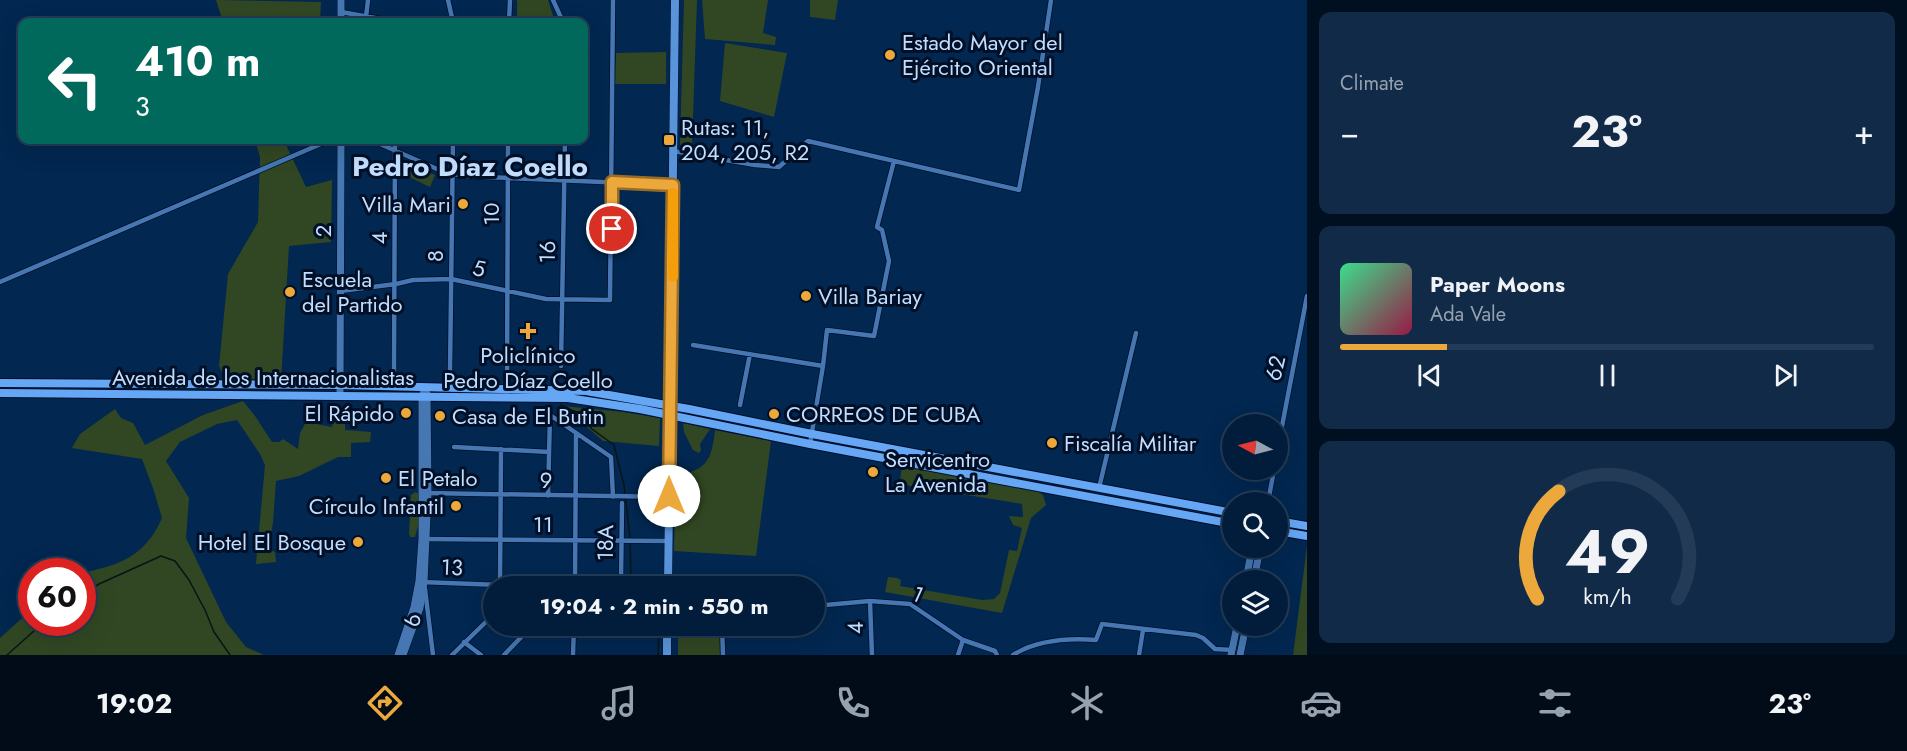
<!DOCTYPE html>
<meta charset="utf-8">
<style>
:root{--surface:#021d3c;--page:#102a47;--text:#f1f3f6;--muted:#96a2af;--line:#233b56;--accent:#eda83c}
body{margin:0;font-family:Jost,sans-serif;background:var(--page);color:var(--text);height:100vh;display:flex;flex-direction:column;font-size:22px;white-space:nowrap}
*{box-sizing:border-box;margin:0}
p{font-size:20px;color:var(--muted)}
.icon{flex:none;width:33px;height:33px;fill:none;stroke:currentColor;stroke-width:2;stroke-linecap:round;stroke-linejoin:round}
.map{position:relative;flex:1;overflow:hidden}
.panel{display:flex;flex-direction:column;gap:12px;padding:12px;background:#011021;width:600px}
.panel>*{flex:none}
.hud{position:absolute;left:18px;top:18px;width:570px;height:126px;border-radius:12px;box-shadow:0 6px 24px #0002,0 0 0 2px var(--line);background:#00695c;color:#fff;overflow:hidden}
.needle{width:39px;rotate:277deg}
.buttons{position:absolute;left:1222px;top:414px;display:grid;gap:12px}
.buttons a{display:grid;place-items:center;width:66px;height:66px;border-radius:50%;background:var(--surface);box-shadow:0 6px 24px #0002,0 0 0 2px var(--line);font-size:30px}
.speed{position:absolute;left:18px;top:558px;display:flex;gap:12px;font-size:30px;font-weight:700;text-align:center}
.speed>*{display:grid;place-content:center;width:78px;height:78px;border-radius:50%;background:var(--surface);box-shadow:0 6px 24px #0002,0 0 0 2px var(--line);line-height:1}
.speed .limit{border:9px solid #d22;background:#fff;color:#111}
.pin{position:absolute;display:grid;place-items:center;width:51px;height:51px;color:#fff;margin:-26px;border:3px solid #fff;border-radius:50%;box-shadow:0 2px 6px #0007}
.me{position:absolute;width:66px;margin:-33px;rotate:0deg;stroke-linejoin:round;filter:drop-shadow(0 0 4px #0008)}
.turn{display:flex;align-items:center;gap:21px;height:126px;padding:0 18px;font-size:27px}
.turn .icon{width:78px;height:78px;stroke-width:2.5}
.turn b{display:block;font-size:42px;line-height:51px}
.big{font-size:45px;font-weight:700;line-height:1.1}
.panel .card{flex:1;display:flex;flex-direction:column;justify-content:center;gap:9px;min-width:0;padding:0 21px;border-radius:12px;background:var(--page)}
.panel .dial{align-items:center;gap:0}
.dial svg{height:156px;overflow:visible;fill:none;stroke:var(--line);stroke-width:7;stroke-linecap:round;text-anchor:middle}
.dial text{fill:var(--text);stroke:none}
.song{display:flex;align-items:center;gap:18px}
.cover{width:72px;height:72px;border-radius:9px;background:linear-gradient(135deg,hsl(150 70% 55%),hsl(340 70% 35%))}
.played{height:6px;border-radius:3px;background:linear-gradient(90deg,var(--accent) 20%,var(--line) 20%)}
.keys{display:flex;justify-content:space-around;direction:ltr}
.heat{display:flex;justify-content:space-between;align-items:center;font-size:33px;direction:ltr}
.trip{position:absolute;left:483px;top:576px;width:342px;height:60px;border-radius:30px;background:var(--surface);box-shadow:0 6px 24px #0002,0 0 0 2px var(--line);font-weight:700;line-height:60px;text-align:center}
.tab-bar{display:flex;height:96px;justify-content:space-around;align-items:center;background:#010c18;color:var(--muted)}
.tab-bar .icon{width:42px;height:42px}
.tab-bar .on{color:var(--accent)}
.tab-bar b{font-size:27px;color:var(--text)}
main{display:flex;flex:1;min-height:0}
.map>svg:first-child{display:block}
</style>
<main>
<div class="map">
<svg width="1307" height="655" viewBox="0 0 1307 655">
<rect width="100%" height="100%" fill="#022750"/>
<path fill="#314723" d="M 216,0 L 321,2 L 320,22 L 223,22 Z
M 517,0 L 548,0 L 555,22 L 517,22 Z
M 684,0 L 697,0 L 692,146 L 680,145 Z
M 702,0 L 768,0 L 763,33 L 776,37 L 775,45 L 705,39 Z
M 810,0 L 838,0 L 835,20 L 810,17 Z
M 725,43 L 787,53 L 774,117 L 720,101 Z
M 666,52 L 666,84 L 615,84 L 616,53 Z
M 255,140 L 290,140 L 287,147 L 306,187 L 332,180 L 331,242 L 289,246 L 281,381 L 224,377 L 219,366 L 228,274 L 258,222 L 260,157 Z
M 408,163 L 435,175 L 430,187 L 403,174 Z
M 243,401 L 255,416 L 272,442 L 279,442 L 283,439 L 298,449 L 300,433 L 306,422 L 332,427 L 336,412 L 345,414 L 345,430 L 371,432 L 370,442 L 351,443 L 351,457 L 338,457 L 299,476 L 276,481 L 273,523 L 268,549 L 275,552 L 276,562 L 256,564 L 265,465 L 260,454 L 237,420 L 217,424 L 180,442 L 166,461 L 189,498 L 186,538 L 226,622 L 246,647 L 264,655 L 0,655 L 0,638 L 31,610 L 32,622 L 82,622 L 83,573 C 122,564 145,556 162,518 L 153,488 L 142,459 L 72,448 L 80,434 L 115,409 L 121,418 L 133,423 L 145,445 L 203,415 Z
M 563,406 L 623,412 L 660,418 L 659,446 L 603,441 Z
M 683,423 L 710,429 L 700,444 L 701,450 L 699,453 L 693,450 L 684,432 Z
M 715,430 L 771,441 L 756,556 L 674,551 L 676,475 C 707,471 712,459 715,430 Z
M 902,466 L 1036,490 L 1043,495 L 1046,505 L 1031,518 L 1002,613 L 885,592 L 888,577 L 897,578 L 901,580 L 900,586 L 982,600 L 994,599 L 1000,593 L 1009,550 L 1017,551 L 1022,528 L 1013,525 L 1009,516 L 1023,517 L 1022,504 L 905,485 L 904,491 L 899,490 Z
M 415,492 L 419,494 L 418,526 L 415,537 L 411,537 L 409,535 L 411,495 Z
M 1307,546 L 1307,655 L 1293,655 Z
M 678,626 L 720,626 L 721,655 L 678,655 Z"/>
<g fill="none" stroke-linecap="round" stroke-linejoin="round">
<path stroke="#071515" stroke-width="1.5" d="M 561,404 L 564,407 L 579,413 L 592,429 L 614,445 L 624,485 L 630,537 L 631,585
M 82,595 L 99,584 L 161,556 L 175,561 L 189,580 L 205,610 L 214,632 L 230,655
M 7,655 L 44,622
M 658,655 L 659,631"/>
<g stroke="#00102c" stroke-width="6">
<path id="street" d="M 448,0 L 453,22
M 553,0 L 563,22
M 341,12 L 398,22
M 366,17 L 368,0
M 509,22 L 510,0
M 371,140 L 437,169 L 462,176 L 673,185
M 673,151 L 755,165 L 779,167 L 808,141 L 1019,190 L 1038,87 L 1051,0
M 0,282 L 330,140
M 340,291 L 396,284 L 413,280 L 451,279 L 546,299 L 610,300 L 613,0
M 693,345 L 823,366
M 561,366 L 565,140
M 394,372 L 395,140
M 450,372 L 453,140
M 507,389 L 508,140
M 740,405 L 750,354
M 550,415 L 611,457 L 613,497
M 810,444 L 823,366 L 827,330 L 874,336 L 889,261 L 882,230 L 877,227 L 894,161
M 454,447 L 549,452
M 1278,447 L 1307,296
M 1099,488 L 1136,333
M 426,493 L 669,497
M 548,496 L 550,415
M 1268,502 L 1274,470
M 424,539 L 664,541
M 421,582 L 500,585 L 665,585
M 621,584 L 622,503
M 500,585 L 501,449
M 575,586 L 576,433
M 425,589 L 433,655
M 870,601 L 872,655
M 814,606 L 870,601 L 910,604 L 963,640 L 995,651 L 997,655
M 722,626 L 723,655
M 531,627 L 667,627
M 464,642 L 481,655
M 452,655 L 494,614
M 504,655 L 531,627
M 573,655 L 574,626
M 958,655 L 963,640
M 1013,655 C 1037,640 1068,638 1096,640 L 1102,624 L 1196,635 L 1203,638 L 1215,649 L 1233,650
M 1139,655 L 1143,630"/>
</g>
<g stroke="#00102c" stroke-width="8">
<path id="secondary" d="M 341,22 L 341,0
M 340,396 L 341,140
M 1246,580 L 1252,548
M 1254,580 L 1260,548
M 398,655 L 414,607 L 419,581 L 422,539 L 422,397 L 425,388
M 403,655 L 420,608 L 424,582 L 428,493 L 427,394
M 1231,655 L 1237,626
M 1240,655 L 1246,626"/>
</g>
<g stroke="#00102c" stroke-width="9">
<path id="primary" d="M 668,586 L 675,0
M 667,655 L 667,626"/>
</g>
<g stroke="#00102c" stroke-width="10">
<path id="highway" d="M 0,383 L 340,385 L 586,391 L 689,409 L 812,434 L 1233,513
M 0,393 L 568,398 L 640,409 L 810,444 L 1233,524
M 1278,521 L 1307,526
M 1278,531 L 1307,536"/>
</g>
<use href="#street" stroke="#4677b2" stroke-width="4.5"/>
<use href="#secondary" stroke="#4677b2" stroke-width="7"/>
<use href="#primary" stroke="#5993da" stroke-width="8"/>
<use href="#highway" stroke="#65a6f5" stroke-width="8"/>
</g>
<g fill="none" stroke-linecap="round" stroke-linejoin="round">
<g stroke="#9a6d27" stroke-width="15">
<path id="route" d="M 612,229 L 612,182 L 673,185 L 669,496"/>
</g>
<use href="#route" stroke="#eda83c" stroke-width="10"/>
<path stroke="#f59e0b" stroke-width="10" d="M 673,277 L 673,193"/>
</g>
<g fill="#eda83c" stroke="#011027" stroke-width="2">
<circle cx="890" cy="55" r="6"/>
<rect x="663" y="134" width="12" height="12" rx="3"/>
<circle cx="463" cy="204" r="6"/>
<circle cx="290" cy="292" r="6"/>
<circle cx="806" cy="296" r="6"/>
<path d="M525 322h6v6h6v6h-6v6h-6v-6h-6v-6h6z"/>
<circle cx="406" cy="413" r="6"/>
<circle cx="774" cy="414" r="6"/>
<circle cx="440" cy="416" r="6"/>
<circle cx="1052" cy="443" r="6"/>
<circle cx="873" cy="472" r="6"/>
<circle cx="386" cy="478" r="6"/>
<circle cx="456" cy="506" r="6"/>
<circle cx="358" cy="542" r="6"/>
</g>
<g text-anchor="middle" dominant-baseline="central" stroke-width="6" stroke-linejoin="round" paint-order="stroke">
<g font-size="22" fill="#c3ddfe" stroke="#011027" text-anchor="start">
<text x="902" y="42">Estado Mayor del<tspan x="902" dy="25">Ejército Oriental</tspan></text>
<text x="681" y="127">Rutas: 11,<tspan x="681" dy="25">204, 205, R2</tspan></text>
<text x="451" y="204" text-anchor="end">Villa Mari</text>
<text x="302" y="279">Escuela<tspan x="302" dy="25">del Partido</tspan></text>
<text x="818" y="296">Villa Bariay</text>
<text x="528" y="355" text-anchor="middle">Policlínico<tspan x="528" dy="25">Pedro Díaz Coello</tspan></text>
<text x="394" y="413" text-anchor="end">El Rápido</text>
<text x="786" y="414">CORREOS DE CUBA</text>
<text x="452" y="416">Casa de El Butin</text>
<text x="1064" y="443">Fiscalía Militar</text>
<text x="885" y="459">Servicentro<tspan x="885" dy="25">La Avenida</tspan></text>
<text x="398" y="478">El Petalo</text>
<text x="444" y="506" text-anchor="end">Círculo Infantil</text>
<text x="346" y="542" text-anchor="end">Hotel El Bosque</text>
</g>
<g font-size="22" fill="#c3ddfe" stroke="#011027">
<text transform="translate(491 214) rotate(-90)">10</text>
<text transform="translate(323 231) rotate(-90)">2</text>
<text transform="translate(379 238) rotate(-90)">4</text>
<text transform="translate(547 252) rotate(-89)">16</text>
<text transform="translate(435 256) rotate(-90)">8</text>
<text transform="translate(479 268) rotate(11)">5</text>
<text transform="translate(1275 368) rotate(-77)">62</text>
<text x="263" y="377">Avenida de los Internacionalistas</text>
<text transform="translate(546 480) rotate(1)">9</text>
<text x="543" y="524">11</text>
<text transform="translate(605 543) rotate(-89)">18A</text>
<text transform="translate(452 567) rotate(2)">13</text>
<text transform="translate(918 594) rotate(24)">1</text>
<text transform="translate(412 621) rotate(-97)">6</text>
<text transform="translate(855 628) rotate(-91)">4</text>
</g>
<g font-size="28" font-weight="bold" fill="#c3ddfe" stroke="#011027">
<text x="470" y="166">Pedro Díaz Coello</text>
</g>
</g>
</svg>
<div class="buttons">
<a><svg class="needle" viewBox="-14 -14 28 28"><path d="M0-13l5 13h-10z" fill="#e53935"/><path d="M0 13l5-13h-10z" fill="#96a2af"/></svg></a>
<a><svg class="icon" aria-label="search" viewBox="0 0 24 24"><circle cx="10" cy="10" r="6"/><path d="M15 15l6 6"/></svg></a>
<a><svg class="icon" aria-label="layers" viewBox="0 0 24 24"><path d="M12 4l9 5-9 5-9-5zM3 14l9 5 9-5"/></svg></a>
</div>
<div class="speed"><div class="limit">60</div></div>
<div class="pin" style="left:612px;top:229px;background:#d93025"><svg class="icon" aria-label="arrive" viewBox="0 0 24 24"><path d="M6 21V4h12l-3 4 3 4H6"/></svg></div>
<svg class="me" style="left:669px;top:496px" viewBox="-20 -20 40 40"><circle r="19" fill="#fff"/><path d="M0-13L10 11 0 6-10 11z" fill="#eda83c"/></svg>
<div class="trip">19:04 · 2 min · 550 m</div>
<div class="hud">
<div class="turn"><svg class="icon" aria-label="left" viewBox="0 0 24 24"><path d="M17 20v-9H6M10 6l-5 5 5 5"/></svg><div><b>410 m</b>3</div></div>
</div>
</div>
<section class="panel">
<div class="card"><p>Climate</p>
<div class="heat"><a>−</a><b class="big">23°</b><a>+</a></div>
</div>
<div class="card">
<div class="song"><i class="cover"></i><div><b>Paper Moons</b><p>Ada Vale</p></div></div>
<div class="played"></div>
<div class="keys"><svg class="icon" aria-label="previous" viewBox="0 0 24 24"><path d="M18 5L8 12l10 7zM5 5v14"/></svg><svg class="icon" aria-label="pause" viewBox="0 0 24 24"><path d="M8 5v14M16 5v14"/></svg><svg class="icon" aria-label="next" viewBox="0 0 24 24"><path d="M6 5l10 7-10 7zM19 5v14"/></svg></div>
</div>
<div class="card dial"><svg viewBox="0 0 100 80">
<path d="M14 69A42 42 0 1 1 86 69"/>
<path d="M14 69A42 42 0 0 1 25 14" stroke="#eda83c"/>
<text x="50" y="56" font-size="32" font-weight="700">49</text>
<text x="50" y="72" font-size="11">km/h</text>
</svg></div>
</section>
</main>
<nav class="tab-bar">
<b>19:02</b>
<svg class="icon on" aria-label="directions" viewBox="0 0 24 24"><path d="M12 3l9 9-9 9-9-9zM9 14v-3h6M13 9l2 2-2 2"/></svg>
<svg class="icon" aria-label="music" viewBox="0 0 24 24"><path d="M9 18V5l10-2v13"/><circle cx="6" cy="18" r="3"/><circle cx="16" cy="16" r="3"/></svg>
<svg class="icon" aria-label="phone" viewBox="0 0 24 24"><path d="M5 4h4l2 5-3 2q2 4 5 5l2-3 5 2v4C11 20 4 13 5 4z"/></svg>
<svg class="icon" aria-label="climate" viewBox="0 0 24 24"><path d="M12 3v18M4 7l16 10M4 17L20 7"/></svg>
<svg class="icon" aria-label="car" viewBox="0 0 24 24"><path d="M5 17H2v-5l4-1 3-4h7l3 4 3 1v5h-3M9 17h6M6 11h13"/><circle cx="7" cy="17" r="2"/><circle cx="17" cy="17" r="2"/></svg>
<svg class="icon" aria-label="filters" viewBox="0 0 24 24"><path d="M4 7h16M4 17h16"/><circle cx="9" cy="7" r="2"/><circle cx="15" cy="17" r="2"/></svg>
<b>23°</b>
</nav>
